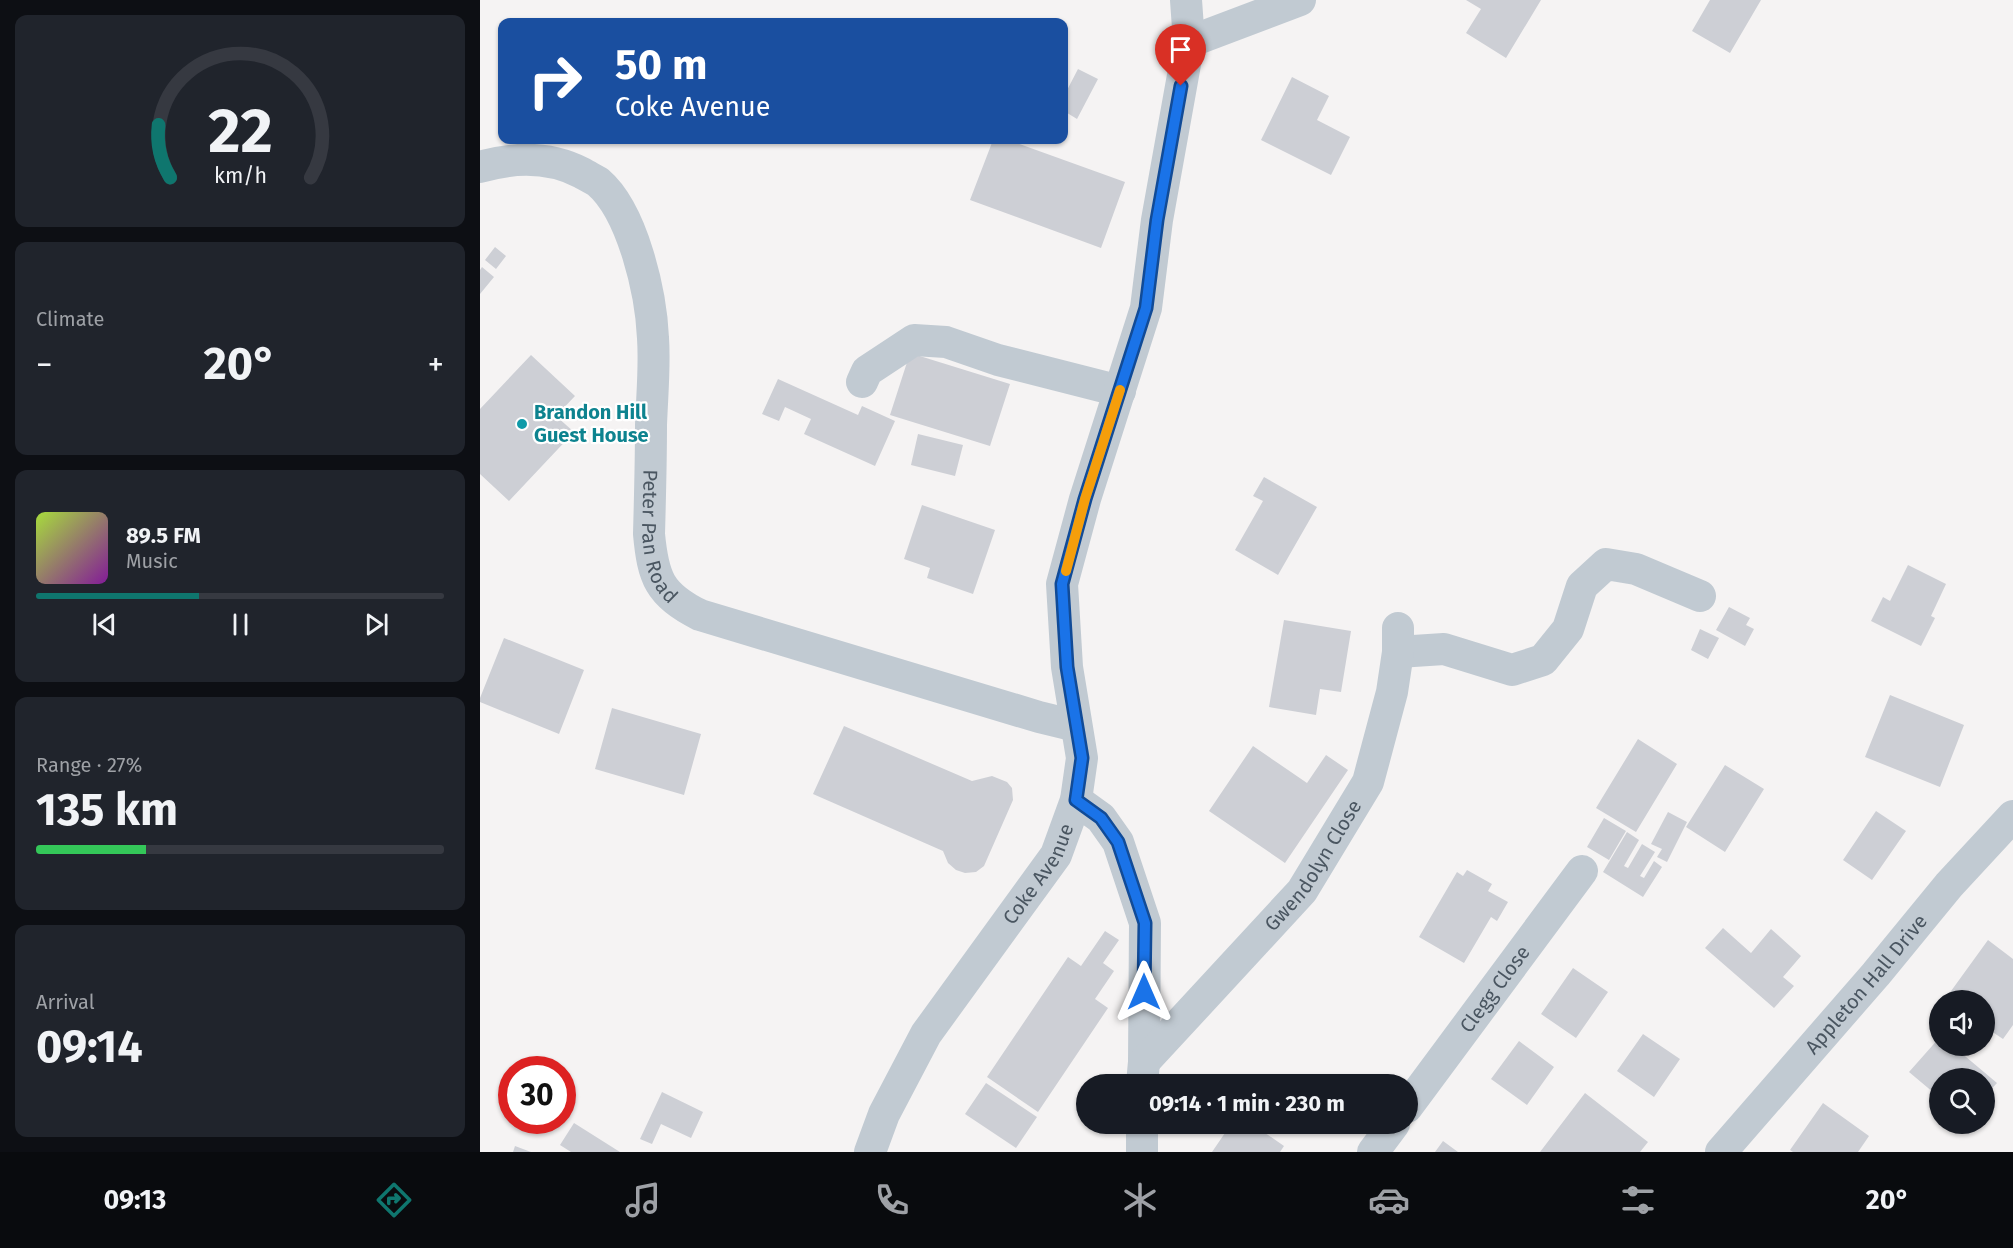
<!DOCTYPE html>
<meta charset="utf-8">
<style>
:root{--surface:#171b24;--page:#20242c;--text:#f1f3f6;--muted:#9ea1a6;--line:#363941;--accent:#0f766e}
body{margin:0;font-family:"Fira Sans",sans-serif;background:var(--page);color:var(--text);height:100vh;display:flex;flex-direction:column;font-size:22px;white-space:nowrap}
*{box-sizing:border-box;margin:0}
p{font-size:20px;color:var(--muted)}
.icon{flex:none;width:33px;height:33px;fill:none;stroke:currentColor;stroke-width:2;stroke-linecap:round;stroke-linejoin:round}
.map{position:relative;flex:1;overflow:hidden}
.details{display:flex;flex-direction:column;gap:15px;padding:15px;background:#0d0f14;width:480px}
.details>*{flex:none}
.banner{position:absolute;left:18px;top:18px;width:570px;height:126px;border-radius:12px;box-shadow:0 2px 4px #0004;background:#1a4fa0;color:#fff;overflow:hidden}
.tools{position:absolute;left:1449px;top:990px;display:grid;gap:12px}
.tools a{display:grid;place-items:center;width:66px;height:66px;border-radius:50%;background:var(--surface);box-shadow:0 2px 4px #0004;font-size:30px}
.speed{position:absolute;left:18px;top:1056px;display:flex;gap:12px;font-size:30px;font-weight:700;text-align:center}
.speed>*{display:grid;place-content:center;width:78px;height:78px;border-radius:50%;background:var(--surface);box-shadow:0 2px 4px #0004;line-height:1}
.speed .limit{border:9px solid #d22;background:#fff;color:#111}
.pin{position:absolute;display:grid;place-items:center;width:51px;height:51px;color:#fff;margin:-62px -26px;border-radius:50% 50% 50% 0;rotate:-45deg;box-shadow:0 0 6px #0007}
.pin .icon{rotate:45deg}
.me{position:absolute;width:66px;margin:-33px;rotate:0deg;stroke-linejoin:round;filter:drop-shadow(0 0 4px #0008)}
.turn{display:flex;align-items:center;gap:21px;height:126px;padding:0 18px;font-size:27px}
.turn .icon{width:78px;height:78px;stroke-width:2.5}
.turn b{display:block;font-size:42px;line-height:51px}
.big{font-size:45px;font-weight:700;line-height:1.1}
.details .tile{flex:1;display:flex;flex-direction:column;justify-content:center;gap:9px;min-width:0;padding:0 21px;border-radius:12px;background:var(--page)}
.details .dial{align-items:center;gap:0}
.dial svg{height:156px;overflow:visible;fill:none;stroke:var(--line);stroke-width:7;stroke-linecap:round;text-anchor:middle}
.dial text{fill:var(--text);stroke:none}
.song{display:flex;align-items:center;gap:18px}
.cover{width:72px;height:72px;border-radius:9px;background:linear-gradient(135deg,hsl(80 70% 55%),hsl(290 70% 35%))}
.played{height:6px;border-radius:3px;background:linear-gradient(90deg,var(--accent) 40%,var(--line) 40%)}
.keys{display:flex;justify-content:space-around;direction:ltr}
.heat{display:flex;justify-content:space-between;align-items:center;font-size:33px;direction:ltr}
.charge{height:9px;border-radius:4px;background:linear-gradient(90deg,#34c759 27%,var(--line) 0)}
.trip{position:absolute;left:596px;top:1074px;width:342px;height:60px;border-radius:30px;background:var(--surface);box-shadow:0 2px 4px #0004;font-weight:700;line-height:60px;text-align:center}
.dock{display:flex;height:96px;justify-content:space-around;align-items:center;background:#090b0e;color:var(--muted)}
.dock .icon{width:42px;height:42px}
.dock .on{color:var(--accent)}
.dock b{font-size:27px;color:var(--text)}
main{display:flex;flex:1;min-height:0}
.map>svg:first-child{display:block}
</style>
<main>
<section class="details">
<div class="tile dial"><svg viewBox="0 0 100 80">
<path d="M14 69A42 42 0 1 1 86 69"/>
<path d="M14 69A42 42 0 0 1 8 42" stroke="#0f766e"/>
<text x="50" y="56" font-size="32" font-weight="700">22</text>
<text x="50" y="72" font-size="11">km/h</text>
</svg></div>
<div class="tile"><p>Climate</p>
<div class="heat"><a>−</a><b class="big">20°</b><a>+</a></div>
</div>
<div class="tile">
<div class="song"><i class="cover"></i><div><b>89.5 FM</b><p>Music</p></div></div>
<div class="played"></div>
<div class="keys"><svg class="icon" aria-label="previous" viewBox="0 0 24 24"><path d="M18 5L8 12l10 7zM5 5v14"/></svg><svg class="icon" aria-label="pause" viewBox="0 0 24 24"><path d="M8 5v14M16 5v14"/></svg><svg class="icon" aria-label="next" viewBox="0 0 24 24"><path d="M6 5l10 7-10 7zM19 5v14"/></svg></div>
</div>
<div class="tile"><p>Range · 27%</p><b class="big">135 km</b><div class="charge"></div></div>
<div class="tile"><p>Arrival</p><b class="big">09:14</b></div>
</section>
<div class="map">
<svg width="1533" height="1152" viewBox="0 0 1533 1152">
<rect width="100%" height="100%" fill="#f5f3f3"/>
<path fill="#cdcfd5" d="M 986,0 L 1061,0 L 1026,58 L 986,33 L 1001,9 Z
M 1230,0 L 1281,0 L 1250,53 L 1212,31 Z
M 598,69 L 618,79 L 597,119 L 584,111 L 584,96 Z
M 812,77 L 849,96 L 837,120 L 870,137 L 851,175 L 781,140 Z
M 513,140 L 528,140 L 645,182 L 621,248 L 490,200 Z
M 15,247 L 26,256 L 16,269 L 5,260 Z
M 2,267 L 14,277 L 0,294 L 0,270 Z
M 430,353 L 530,384 L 510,446 L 410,415 Z
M 51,355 L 95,396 L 76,416 L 94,432 L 29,501 L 0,474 L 0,409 Z
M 298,379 L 378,415 L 382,406 L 415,421 L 395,466 L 324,434 L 331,419 L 305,407 L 299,421 L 282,414 Z
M 438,434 L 483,445 L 475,476 L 431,465 Z
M 784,477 L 837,507 L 798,575 L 755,550 L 783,501 L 773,496 Z
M 442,505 L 515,530 L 493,594 L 447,578 L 450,568 L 424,559 Z
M 1428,565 L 1466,584 L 1451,616 L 1455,618 L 1441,646 L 1391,621 L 1403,597 L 1410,601 Z
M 1249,607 L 1270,618 L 1266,625 L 1274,629 L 1265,646 L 1236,630 Z
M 804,620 L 871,631 L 861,692 L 840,689 L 836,715 L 789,707 Z
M 1220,629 L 1239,638 L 1228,659 L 1211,650 Z
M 24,638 L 104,670 L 79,734 L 0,702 L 0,698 Z
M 1410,695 L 1484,725 L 1460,787 L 1385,757 Z
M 132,708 L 221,734 L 204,795 L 115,769 Z
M 364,726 L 492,781 L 512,776 L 527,782 L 532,788 L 533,800 L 504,866 L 496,872 L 485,873 L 476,870 L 468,863 L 463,851 L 333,794 Z
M 1158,739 L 1197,764 L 1156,832 L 1116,808 Z
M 773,746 L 827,783 L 846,755 L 868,770 L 805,863 L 729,811 Z
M 1245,765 L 1284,789 L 1245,852 L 1206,827 Z
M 1396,811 L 1426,831 L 1392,880 L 1363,860 Z
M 1188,812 L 1207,822 L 1187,862 L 1177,857 L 1182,849 L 1171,844 Z
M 1124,818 L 1146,831 L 1129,860 L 1107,847 Z
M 1147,832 L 1159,840 L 1144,866 L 1148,868 L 1162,844 L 1175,852 L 1160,876 L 1164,878 L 1174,861 L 1182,867 L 1163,897 L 1123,872 Z
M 987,870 L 1012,884 L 1008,891 L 1028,902 L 1017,921 L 1011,917 L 984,963 L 939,937 L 977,872 L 983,876 Z
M 1243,928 L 1271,953 L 1291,929 L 1321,956 L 1303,977 L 1314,986 L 1294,1008 L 1225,948 Z
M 625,931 L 639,940 L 623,963 L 634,971 L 615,999 L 628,1008 L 558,1112 L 507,1077 L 588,957 L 601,966 Z
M 1508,940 L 1533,959 L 1533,1025 L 1523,1039 L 1511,1031 L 1504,1039 L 1504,1000 L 1469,1000 L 1466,998 Z
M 1093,968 L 1128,992 L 1096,1038 L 1061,1014 Z
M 1163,1034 L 1200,1059 L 1174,1097 L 1137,1071 Z
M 1460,1037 L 1460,1046 L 1473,1046 L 1517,1083 L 1504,1097 L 1504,1078 L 1460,1078 L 1460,1098 L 1429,1072 Z
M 1039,1041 L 1074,1067 L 1047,1105 L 1011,1079 Z
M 506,1083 L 557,1117 L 536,1148 L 485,1114 Z
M 182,1092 L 223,1112 L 211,1138 L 181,1124 L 172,1144 L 160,1139 Z
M 1105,1093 L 1168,1142 L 1160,1152 L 1060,1152 Z
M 1343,1103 L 1389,1136 L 1378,1152 L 1313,1152 L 1310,1150 Z
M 94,1123 L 140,1152 L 91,1152 L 80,1145 Z
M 775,1126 L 804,1146 L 800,1152 L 732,1152 L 747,1130 Z
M 963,1141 L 978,1152 L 955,1152 Z
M 35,1146 L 51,1152 L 33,1152 Z"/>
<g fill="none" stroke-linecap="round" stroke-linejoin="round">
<g stroke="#c1cad2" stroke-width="32">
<path d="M 709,42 L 820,0"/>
<path id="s1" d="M 0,167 C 34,157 69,156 102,173 C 107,176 113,179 118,182 C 153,212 171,293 173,338 C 175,366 172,396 171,425 C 171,461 170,498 169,534 C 173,577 179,595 220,615 L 559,717 L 596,726"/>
<path d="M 382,382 L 387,371 L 434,340 L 466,342 L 518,360 L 640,391"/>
<path d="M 918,652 L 964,649 L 1032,670 L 1063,660 L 1088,629 L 1102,586 L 1126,564 L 1156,569 L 1220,596"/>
<path d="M 596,800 L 621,818 L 638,842 L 665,923 L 664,1062 L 662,1084"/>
<path id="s2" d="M 664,1062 L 822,891 L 888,782 L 912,692 L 918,652 L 918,628"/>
<path id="s3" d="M 927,1107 L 1102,871"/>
<path d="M 662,1124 L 662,1152"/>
<path id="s4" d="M 390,1152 L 404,1114 L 446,1034 L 576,855 L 596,800 L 602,758 L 587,667 L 582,584 L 605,499 L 666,308 L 677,220 L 709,42 L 706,0"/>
<path d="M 893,1152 L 914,1124"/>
<path id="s5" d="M 1241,1152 L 1396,974 L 1469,885 L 1533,816"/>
</g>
</g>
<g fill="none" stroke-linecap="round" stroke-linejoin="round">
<g stroke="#114b97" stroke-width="15">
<path id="route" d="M 664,992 L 665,923 L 638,842 L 621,818 L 596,800 L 602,758 L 587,667 L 582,584 L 605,499 L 666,308 L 677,220 L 701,86"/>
</g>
<use href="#route" stroke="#1a73e8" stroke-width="10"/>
<path stroke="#f59e0b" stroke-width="10" d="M 586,571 L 605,499 L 640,390"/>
</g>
<circle fill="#0f9aa8" stroke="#fff" stroke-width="2" cx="42" cy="424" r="6"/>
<g text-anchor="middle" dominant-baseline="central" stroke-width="4.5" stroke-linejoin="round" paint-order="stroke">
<g font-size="20" font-weight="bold" fill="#0d838f" stroke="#fff" text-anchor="start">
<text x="54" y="412">Brandon Hill<tspan x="54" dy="23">Guest House</tspan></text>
</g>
<g font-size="20" fill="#4a5661" stroke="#fff">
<text stroke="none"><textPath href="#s1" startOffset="492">Peter Pan Road</textPath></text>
<text stroke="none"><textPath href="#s2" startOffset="260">Gwendolyn Close</textPath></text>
<text stroke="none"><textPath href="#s4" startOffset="327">Coke Avenue</textPath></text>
<text stroke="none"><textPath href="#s5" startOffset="222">Appleton Hall Drive</textPath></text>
<text stroke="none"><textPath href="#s3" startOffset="147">Clegg Close</textPath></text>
</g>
</g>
</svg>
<div class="tools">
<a><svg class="icon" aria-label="sound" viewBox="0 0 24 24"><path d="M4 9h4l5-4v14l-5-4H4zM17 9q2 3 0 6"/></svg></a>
<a><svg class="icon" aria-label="search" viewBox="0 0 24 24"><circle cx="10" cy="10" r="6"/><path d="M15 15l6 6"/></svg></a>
</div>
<div class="speed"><div class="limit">30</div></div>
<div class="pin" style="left:701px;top:86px;background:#d93025"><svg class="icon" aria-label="arrive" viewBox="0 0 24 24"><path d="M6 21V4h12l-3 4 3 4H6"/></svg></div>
<svg class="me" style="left:664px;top:992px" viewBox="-20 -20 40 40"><path d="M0-17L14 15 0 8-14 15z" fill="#1a73e8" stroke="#fff" stroke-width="4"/></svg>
<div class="trip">09:14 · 1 min · 230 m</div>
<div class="banner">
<div class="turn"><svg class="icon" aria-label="right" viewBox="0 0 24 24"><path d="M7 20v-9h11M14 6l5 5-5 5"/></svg><div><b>50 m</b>Coke Avenue</div></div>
</div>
</div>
</main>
<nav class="dock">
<b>09:13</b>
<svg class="icon on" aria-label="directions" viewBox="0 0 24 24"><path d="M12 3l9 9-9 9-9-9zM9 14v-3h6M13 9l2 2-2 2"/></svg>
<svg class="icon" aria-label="music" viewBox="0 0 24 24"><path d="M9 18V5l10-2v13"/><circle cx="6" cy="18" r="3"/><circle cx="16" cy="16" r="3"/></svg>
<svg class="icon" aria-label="phone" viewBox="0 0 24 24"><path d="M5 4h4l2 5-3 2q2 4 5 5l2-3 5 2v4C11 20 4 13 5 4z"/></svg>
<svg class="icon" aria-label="climate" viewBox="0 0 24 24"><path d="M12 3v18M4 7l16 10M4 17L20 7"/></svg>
<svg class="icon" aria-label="car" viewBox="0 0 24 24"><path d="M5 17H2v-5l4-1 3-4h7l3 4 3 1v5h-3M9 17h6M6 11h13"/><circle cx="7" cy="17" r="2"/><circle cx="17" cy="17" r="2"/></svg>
<svg class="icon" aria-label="filters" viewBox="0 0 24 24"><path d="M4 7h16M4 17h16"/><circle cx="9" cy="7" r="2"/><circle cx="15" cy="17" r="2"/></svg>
<b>20°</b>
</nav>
